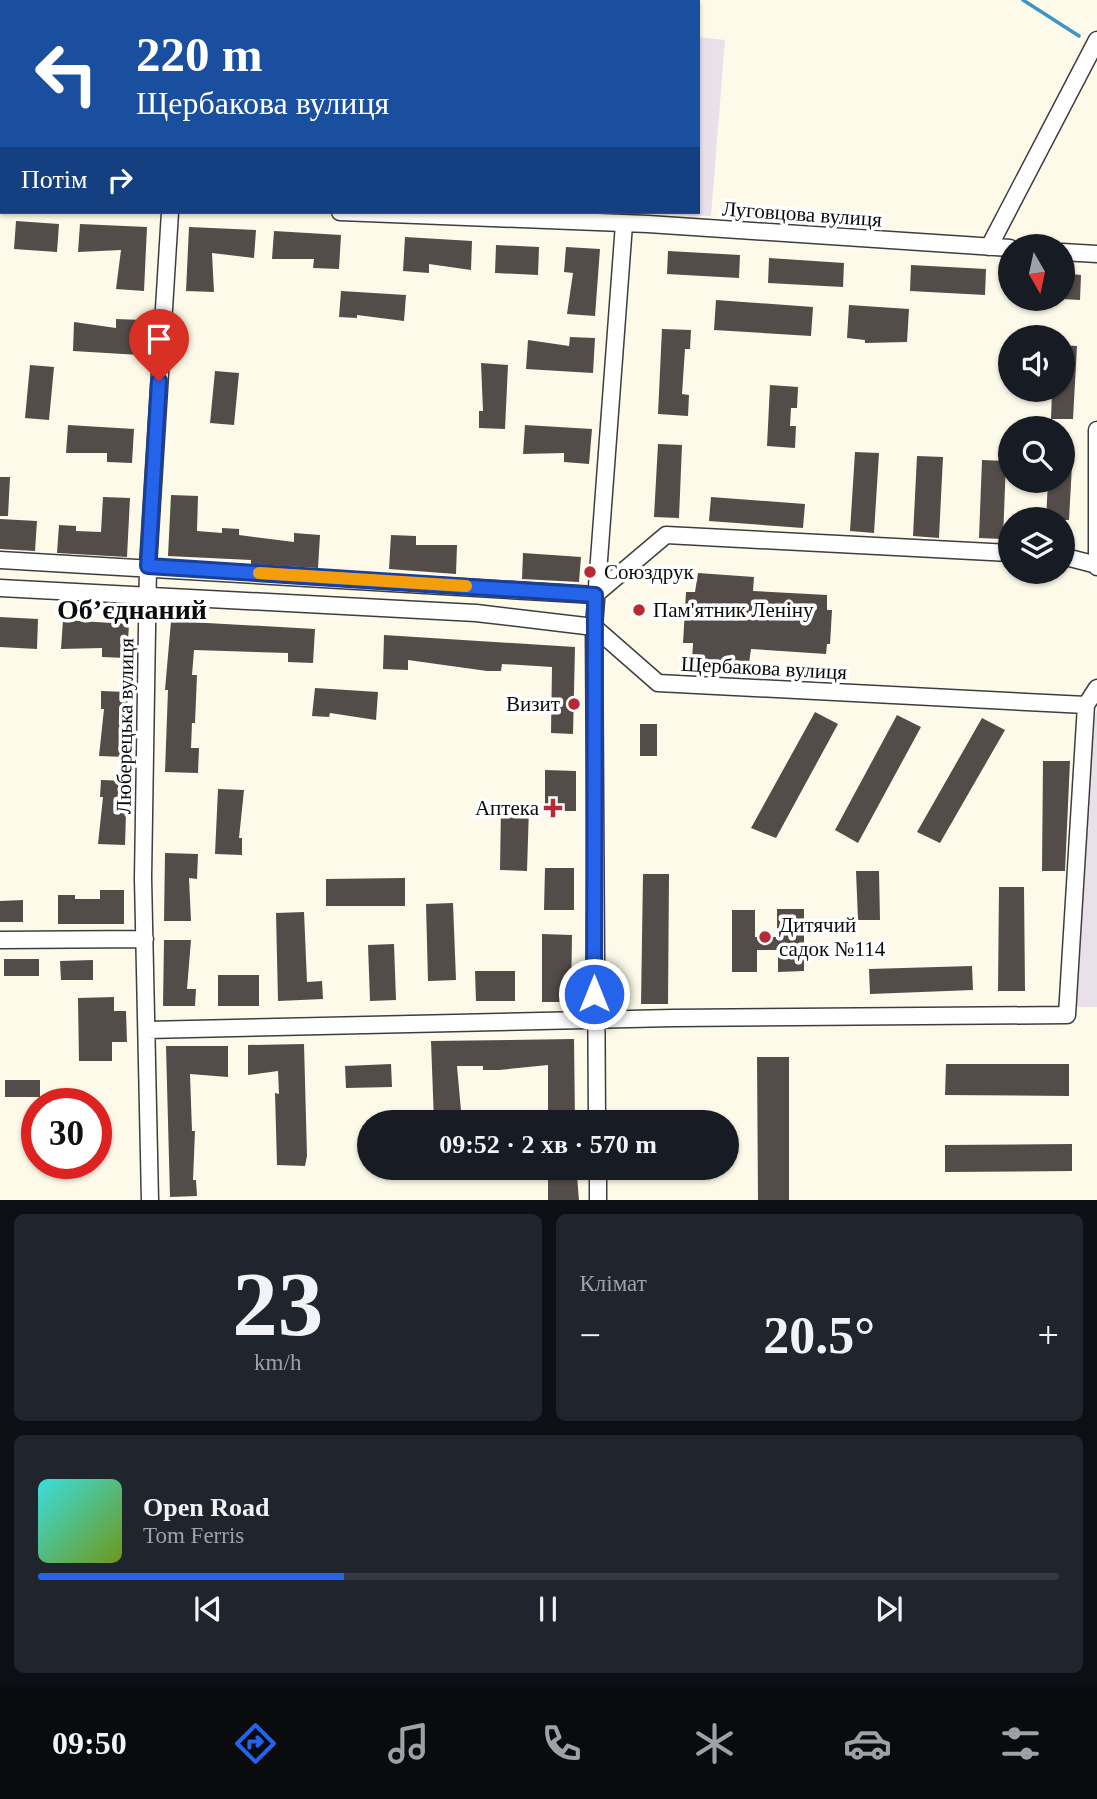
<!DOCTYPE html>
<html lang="uk">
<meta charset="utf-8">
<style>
:root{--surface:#171b24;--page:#20242c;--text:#f1f3f6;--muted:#9ea1a6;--line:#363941;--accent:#2563eb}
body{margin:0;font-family:"Times New Roman",serif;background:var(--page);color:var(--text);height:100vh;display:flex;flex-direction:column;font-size:26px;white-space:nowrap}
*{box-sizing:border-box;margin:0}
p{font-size:23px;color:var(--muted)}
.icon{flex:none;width:38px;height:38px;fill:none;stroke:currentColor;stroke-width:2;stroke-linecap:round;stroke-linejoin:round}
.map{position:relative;height:1200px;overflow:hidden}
.side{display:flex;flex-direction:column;gap:14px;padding:14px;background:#0d0f14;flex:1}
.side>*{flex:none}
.banner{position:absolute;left:0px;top:0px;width:700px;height:214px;box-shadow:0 2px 5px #0004;background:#1a4fa0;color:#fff;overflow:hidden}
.needle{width:46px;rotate:171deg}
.controls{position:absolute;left:998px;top:234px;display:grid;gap:14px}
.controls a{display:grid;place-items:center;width:77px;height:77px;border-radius:50%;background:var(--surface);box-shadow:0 2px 5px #0004;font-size:35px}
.speed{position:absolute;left:21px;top:1088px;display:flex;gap:14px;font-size:35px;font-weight:700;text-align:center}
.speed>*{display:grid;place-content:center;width:91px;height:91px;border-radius:50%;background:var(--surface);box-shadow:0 2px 5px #0004;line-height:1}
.speed .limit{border:10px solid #d22;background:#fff;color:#111}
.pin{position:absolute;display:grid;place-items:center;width:60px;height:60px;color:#fff;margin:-72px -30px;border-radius:50% 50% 50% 0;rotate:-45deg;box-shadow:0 0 7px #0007}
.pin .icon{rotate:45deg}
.me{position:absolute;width:77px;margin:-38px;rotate:0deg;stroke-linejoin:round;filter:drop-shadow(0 0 5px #0008)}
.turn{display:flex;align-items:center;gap:24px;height:147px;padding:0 21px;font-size:32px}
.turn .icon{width:91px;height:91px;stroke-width:2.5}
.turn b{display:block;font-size:49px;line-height:60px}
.then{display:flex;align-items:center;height:66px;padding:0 21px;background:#0003;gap:14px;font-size:26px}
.big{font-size:52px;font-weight:700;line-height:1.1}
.side .card{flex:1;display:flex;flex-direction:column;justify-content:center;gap:10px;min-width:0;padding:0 24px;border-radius:10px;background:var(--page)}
.side .dial{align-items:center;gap:0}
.dial b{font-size:91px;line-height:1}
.song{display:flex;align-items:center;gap:21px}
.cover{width:84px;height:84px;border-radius:10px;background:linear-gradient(135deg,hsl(180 70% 55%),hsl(80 70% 35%))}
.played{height:7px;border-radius:4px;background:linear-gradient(90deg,var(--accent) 30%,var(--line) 30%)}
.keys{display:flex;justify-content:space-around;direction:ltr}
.heat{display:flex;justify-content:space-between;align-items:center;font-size:38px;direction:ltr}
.side .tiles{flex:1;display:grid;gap:14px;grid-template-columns:1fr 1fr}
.card:last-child{grid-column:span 2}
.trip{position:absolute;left:357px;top:1110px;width:382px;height:70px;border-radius:35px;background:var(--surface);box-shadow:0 2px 5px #0004;font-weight:700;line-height:70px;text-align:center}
.menu{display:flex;height:112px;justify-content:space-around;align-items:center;background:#090b0e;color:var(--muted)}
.menu .icon{width:49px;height:49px}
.menu .active{color:var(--accent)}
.menu b{font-size:32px;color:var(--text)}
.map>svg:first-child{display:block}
</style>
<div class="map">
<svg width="1097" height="1201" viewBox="0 0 1097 1201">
<rect width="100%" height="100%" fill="#fefaea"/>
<path fill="#e9e0ea" d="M 698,37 L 725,40 L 711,216 L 652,214 L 698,212 Z
M 1097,710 L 1097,1007 L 1073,1007 L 1093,719 Z"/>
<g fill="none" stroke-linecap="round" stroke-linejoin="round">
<path stroke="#3b96c8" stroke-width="3.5" d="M 1023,0 L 1079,36"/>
</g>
<path fill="#544c48" d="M 16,221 L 59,224 L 57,252 L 14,249 Z
M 80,224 L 147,227 L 144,291 L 116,289 L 121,250 L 78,252 Z
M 189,227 L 256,230 L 254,258 L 212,253 L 214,292 L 186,291 Z
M 274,231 L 341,235 L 339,269 L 313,268 L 314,259 L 272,259 Z
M 405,237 L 472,241 L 471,270 L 429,264 L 429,273 L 403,271 Z
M 496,245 L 539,247 L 538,275 L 495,273 Z
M 566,247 L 600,249 L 595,316 L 567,314 L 573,273 L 564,272 Z
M 668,251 L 740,255 L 739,278 L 667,274 Z
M 769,258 L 844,263 L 843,287 L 768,283 Z
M 911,265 L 986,269 L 985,295 L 910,291 Z
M 1062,273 L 1081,275 L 1080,300 L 1062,299 Z
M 341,291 L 406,295 L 404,321 L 357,315 L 357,318 L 339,317 Z
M 716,300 L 813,307 L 811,336 L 714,330 Z
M 849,305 L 909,309 L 907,342 L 865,343 L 865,340 L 847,338 Z
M 116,319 L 142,320 L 140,355 L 73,351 L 74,322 L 116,328 Z
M 662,329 L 691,330 L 690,349 L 685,349 L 682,394 L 689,395 L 688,416 L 658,414 Z
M 570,337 L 595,338 L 593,373 L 526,369 L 528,340 L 569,346 Z
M 1062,345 L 1077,346 L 1073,419 L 1051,419 L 1052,390 L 1062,390 Z
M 481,363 L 508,365 L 505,429 L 479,428 L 479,411 L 483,411 Z
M 30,365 L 54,367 L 49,420 L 25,418 Z
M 215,371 L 239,373 L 234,425 L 210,423 Z
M 770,385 L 798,387 L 797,408 L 791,408 L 790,426 L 796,426 L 795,448 L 767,446 Z
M 68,425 L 134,429 L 132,463 L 107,462 L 107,453 L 66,453 Z
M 525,425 L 592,429 L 589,464 L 564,462 L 564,453 L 523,454 Z
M 658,444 L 682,445 L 679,518 L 654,517 Z
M 855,452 L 879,453 L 874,533 L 850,531 Z
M 917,456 L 943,457 L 939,538 L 913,536 Z
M 982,460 L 1006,461 L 1003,539 L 979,538 Z
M 1062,465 L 1072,465 L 1069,520 L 1046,520 L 1048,481 L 1062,481 Z
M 0,477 L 10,477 L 8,516 L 0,516 Z
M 171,495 L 198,496 L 197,531 L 222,533 L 222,528 L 239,529 L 239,535 L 294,542 L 294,533 L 320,535 L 318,568 L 251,564 L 251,560 L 168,556 Z
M 103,497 L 130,498 L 127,557 L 57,553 L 59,525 L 76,526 L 76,531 L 101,532 Z
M 711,497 L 805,504 L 803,528 L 709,521 Z
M 0,519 L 37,521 L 35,551 L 0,549 Z
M 391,535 L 416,536 L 416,545 L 457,545 L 456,574 L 389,569 Z
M 523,553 L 581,557 L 579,582 L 522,579 Z
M 698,573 L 754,577 L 753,591 L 827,595 L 827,610 L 832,610 L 830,644 L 827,644 L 826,654 L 751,649 L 749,663 L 692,660 L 693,643 L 683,643 L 686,592 L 695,592 Z
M 0,617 L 38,619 L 37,649 L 0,647 Z
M 63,620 L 129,624 L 127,658 L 102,657 L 102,648 L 61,649 Z
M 171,621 L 315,629 L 313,663 L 288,662 L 288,653 L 194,650 L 192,675 L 197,675 L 195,723 L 192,723 L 191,748 L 199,748 L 198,773 L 165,772 L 168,690 L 165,690 Z
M 384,635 L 575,647 L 573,734 L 551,733 L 552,667 L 502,664 L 501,671 L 487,671 L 408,660 L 408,670 L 383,669 Z
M 315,688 L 378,692 L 376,720 L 330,713 L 329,717 L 312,716 Z
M 101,691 L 128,692 L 125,757 L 99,756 L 104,709 L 101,709 Z
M 815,712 L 838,724 L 776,838 L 751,828 Z
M 897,715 L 921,727 L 858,843 L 835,830 Z
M 982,718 L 1005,730 L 940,843 L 917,832 Z
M 640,724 L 657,724 L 657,756 L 640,756 Z
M 1043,761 L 1070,761 L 1065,871 L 1042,871 Z
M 545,770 L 576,771 L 576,811 L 545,811 Z
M 101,780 L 127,781 L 125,845 L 98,844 L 103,797 L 100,797 Z
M 218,789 L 244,790 L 239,838 L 242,838 L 242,855 L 215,854 Z
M 501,806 L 529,807 L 527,871 L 500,870 Z
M 165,853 L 198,854 L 197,879 L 189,878 L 191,921 L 164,921 Z
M 545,868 L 574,868 L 574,910 L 544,910 Z
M 856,871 L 879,871 L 880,920 L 858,920 Z
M 643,874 L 669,874 L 668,1004 L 641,1004 Z
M 405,878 L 405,906 L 326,906 L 326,879 Z
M 999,887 L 1024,887 L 1025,991 L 998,991 Z
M 100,890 L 124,890 L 124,924 L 58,924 L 58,895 L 75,895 L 75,899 L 100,899 Z
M 23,900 L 23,922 L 0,922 L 0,901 Z
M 453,903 L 456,980 L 428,981 L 426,904 Z
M 777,909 L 804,909 L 804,971 L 778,972 L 778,950 L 757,950 L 757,972 L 732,972 L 732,910 L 755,910 L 755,937 L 777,937 Z
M 304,912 L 307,982 L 322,981 L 323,999 L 278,1001 L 276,913 Z
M 542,934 L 572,935 L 571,1002 L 542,1002 Z
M 164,940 L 191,940 L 187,989 L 196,989 L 195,1006 L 163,1006 Z
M 394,944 L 396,1000 L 370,1001 L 368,945 Z
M 4,959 L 39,959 L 39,976 L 4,976 Z
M 93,960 L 93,980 L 61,980 L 60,961 Z
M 972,966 L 973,990 L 870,994 L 869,969 Z
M 475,971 L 515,971 L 515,1001 L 476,1001 Z
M 218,975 L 259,975 L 259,1006 L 218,1006 Z
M 114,997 L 114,1011 L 126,1011 L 127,1042 L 112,1042 L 112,1061 L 79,1061 L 78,998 Z
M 574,1039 L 575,1122 L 548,1122 L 548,1065 L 499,1070 L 483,1070 L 483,1066 L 457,1066 L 462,1122 L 434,1122 L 431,1041 Z
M 304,1044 L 307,1156 L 305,1166 L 277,1165 L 275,1093 L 279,1094 L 278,1071 L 248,1075 L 248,1045 Z
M 166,1046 L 228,1046 L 228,1077 L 190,1074 L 192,1131 L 195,1131 L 193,1180 L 196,1180 L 197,1196 L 170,1197 Z
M 757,1057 L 789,1057 L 789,1201 L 758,1201 Z
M 391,1064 L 392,1087 L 346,1088 L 345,1066 Z
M 946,1064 L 1069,1064 L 1069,1096 L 945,1095 Z
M 5,1080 L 40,1080 L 40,1097 L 5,1097 Z
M 1072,1144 L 1072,1171 L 945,1172 L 945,1145 Z
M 548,1175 L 577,1175 L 579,1201 L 548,1201 Z"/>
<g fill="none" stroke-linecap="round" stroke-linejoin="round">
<g stroke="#3e3e3e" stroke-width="19">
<path id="minor" d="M 0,195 L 2,195
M 340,212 L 648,224 L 1010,248
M 989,247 L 1097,40
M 1062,252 L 1097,254
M 1097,430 L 1097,567
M 1062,556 L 1097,565
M 0,560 L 595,595 L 666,535 L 1010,553
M 0,588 L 476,613 L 594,627 L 658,683 L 1086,705
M 0,940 L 145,939
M 147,1030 L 673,1018 L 1067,1015 L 1086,705 L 1097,688
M 597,1122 L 594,627 L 624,224
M 598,1167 L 598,1201
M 150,1201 L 143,878 L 148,566 L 170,212"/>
</g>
<use href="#minor" stroke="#fff" stroke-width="16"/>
</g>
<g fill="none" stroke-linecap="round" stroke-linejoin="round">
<g stroke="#184099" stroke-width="18">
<path id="route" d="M 159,381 L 148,566 L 595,595 L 594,994"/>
</g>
<use href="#route" stroke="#2563eb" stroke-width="12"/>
<path stroke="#f59e0b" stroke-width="12" d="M 259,573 L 466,586"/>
</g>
<g fill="#b62935" stroke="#fff" stroke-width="2.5">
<circle cx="590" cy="572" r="7"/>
<circle cx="639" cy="610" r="7"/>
<circle cx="574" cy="704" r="7"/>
<path d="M549.5 797.5h7v7h7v7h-7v7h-7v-7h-7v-7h7z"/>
<circle cx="765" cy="937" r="7"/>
</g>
<g text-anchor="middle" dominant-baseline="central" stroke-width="7" stroke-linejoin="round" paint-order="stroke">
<g font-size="21" fill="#0b0b0b" stroke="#fff">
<text transform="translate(802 214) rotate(4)">Луговцова вулиця</text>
<text transform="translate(764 668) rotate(3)">Щербакова вулиця</text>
<text transform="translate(125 726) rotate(-89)">Люберецька вулиця</text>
</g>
<g font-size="21" fill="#0b0b0b" stroke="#fff" text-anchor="start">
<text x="604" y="572">Союздрук</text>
<text x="653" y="610">Пам'ятник Леніну</text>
<text x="560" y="704" text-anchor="end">Визит</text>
<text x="539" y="808" text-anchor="end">Аптека</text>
<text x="779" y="925">Дитячий<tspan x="779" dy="24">садок №114</tspan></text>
</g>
<g font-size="28" font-weight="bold" fill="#0b0b0b" stroke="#fff">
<text x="132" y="609">Об’єднаний</text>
</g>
</g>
</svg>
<div class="controls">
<a><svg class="needle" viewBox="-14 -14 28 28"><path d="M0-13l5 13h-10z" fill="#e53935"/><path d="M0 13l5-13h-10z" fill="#9ea1a6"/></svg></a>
<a><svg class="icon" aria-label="sound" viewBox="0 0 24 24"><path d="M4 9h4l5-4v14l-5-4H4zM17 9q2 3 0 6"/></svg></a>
<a><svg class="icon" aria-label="search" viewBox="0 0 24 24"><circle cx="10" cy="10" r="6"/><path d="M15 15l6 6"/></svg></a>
<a><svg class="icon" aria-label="layers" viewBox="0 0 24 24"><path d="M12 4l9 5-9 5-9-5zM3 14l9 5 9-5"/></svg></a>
</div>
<div class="speed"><div class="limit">30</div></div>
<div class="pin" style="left:159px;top:381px;background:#d93025"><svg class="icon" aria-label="arrive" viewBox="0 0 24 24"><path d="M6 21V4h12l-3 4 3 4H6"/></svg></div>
<svg class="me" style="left:594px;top:994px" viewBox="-20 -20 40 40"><circle r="17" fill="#2563eb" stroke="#fff" stroke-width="3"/><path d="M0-11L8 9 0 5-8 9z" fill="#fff"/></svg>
<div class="trip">09:52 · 2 хв · 570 m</div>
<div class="banner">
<div class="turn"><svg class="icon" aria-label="left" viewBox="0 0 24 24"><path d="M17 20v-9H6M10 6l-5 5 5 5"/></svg><div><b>220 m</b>Щербакова вулиця</div></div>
<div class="then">Потім<svg class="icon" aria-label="right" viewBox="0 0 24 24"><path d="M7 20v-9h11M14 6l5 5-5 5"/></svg></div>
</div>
</div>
<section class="side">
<div class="tiles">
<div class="card dial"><b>23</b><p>km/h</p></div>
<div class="card"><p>Клімат</p>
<div class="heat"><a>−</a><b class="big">20.5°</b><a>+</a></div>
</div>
<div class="card">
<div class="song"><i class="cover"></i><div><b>Open Road</b><p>Tom Ferris</p></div></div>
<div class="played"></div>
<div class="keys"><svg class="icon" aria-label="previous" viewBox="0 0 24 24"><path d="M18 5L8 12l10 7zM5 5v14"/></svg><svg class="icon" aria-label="pause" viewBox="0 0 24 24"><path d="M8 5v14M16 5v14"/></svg><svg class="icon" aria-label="next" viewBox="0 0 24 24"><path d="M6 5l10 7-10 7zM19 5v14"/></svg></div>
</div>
</div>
</section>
<nav class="menu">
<b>09:50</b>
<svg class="icon active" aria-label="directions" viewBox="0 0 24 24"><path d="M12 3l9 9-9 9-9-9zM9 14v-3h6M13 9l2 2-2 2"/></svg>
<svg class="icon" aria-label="music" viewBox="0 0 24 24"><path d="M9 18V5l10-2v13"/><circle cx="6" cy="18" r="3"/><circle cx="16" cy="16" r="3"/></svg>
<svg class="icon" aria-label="phone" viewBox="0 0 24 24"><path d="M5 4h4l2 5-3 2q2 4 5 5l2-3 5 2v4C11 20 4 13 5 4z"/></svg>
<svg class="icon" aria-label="climate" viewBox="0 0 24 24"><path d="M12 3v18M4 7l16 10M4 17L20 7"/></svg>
<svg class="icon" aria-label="car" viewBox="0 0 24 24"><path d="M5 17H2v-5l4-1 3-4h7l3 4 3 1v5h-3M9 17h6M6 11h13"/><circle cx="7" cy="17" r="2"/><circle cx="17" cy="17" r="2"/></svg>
<svg class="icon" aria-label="filters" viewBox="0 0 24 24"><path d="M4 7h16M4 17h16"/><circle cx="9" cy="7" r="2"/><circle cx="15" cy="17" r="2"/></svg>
</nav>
